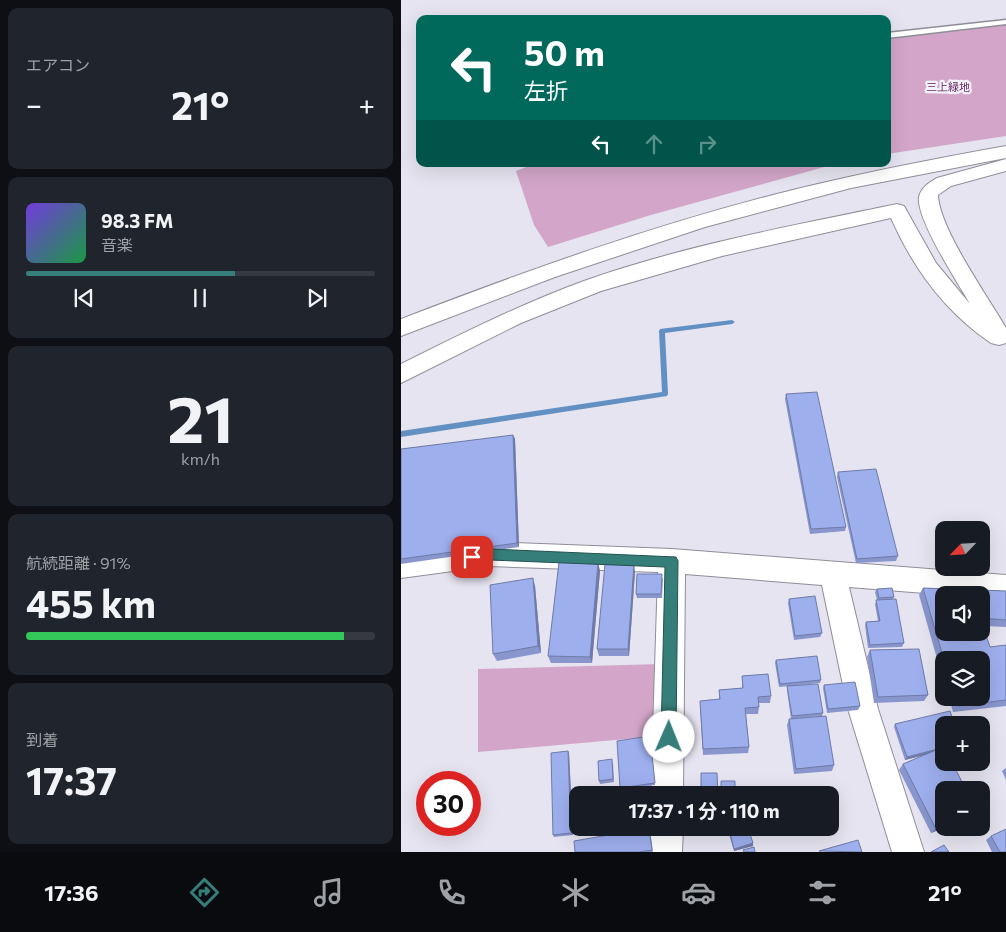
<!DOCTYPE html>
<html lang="ja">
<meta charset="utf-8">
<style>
:root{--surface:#171b24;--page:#20242c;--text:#f1f3f6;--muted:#9ea1a6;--line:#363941;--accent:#367e7a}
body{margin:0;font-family:Commissioner,"Noto Sans JP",sans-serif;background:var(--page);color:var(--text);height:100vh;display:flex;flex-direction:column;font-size:19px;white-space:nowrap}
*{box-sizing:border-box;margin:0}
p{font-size:16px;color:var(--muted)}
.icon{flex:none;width:28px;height:28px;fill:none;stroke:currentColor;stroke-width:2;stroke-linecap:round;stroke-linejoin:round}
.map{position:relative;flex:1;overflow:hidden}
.details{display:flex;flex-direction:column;gap:8px;padding:8px;background:#0d0f14;width:401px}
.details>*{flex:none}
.guide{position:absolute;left:15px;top:15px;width:475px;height:152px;border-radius:10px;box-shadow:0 5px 20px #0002;background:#00695c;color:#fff;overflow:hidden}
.needle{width:32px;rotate:245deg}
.fabs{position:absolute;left:534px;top:521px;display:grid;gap:10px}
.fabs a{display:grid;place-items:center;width:55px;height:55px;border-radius:10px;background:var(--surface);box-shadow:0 5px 20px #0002;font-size:25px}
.speed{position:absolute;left:15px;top:771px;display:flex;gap:10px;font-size:25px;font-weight:700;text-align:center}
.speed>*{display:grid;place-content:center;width:65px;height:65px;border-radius:50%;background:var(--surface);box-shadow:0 5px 20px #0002;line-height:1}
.speed .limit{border:8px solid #d22;background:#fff;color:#111}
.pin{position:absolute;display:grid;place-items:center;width:42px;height:42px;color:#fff;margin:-21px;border-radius:10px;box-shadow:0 2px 8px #0006}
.me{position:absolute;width:55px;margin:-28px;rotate:1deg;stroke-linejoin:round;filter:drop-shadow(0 0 4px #0008)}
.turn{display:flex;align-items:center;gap:18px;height:105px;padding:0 25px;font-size:22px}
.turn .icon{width:65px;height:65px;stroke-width:2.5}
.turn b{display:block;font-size:35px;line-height:42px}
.lanes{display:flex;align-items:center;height:48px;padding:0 25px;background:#0003;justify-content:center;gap:25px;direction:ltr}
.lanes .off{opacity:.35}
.big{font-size:38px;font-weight:700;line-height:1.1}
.details .tile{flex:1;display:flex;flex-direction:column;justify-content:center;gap:8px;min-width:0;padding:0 18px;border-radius:10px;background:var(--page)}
.details .dial{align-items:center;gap:0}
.dial b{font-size:65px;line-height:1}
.song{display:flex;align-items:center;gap:15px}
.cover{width:60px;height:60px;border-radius:8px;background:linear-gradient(135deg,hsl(260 70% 55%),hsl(140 70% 35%))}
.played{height:5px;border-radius:2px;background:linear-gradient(90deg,var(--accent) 60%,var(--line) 60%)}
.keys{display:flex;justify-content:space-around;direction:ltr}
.heat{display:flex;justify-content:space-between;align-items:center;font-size:28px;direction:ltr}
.charge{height:8px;border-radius:4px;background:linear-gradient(90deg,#34c759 91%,var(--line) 0)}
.trip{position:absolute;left:168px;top:786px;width:270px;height:50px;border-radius:10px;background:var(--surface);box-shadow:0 5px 20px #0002;font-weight:700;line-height:50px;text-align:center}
.dock{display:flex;height:80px;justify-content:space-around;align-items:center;background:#090b0e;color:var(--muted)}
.dock .icon{width:35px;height:35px}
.dock .current{color:var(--accent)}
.dock b{font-size:22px;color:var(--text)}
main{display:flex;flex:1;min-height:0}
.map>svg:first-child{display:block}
</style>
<main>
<section class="details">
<div class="tile"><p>エアコン</p>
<div class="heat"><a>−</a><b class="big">21°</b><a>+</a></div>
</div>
<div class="tile">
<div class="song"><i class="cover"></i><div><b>98.3 FM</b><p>音楽</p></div></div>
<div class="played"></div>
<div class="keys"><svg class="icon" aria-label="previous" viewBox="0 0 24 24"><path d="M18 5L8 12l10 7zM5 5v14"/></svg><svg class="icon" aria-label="pause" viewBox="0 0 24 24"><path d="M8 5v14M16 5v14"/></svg><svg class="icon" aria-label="next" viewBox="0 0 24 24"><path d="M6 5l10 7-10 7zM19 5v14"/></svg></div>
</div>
<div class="tile dial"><b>21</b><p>km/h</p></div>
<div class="tile"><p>航続距離 · 91%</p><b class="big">455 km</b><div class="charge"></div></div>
<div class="tile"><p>到着</p><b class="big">17:37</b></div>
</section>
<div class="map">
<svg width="605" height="852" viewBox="0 0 605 852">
<rect width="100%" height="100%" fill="#e6e4f0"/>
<path fill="#d3a6c9" d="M 605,19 L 605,136 L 486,154 L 486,34 Z
M 133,164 L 434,164 L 250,215 L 147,247 L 133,225 L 115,171 Z
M 260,664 L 260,736 L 77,752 L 77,669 Z"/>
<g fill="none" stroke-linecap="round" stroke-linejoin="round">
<path fill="#6290c3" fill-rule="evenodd" d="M 331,320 L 334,322 L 331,324 L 264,333 L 267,394 L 266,396 L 0,437 L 0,431 L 261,392 L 258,331 L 259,329 Z"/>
<g stroke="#8f8d98" stroke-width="3">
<path id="service" d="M 605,20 L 605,24 L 486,38 L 486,33 Z"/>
</g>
<g stroke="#8f8d98" stroke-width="2">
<path id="minor" d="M 605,146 L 605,158 L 450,188 L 304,227 L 154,277 L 0,336 L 0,319 C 122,272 245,228 372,195 C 449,175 527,160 605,146 Z
M 605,159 L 605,171 L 550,186 L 537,195 C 538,228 587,297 605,328 L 605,343 L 598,345 L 590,343 C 544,312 512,268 490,218 L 321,256 L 200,291 L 120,323 L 0,383 L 0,364 C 60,334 120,304 183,281 C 284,245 391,226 496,204 L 503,206 L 535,263 L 569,304 C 557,283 515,219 518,197 C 520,187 529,182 536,178 Z
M 89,542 L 271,549 L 605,575 L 605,599 L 580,597 L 580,595 L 549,595 L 448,587 L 477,709 L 523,852 L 491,852 L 447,709 L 421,585 L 284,574 L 282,795 L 250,795 L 257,572 L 89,566 L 0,578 L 0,554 Z
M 250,828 L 282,828 L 281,852 L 249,852 Z"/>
</g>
<use href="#service" fill="#fff" fill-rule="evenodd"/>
<use href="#minor" fill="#fff" fill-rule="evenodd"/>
</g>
<path fill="#8896cd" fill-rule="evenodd" d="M 385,394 L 445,527 L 444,531 L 409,534 L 384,399 Z
M 112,435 L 114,439 L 118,547 L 0,564 L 0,449 Z
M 437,472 L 497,556 L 495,561 L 455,563 L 436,477 Z
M 197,563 L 199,571 L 191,663 L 150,663 L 147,656 Z
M 234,572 L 228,656 L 198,656 L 196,649 Z
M 262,578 L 261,598 L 236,598 L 235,594 Z
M 134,586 L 140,653 L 96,661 L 92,654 Z
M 522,588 L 605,591 L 605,620 L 604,620 L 605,620 L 605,627 L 582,626 L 589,647 L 605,645 L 605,706 L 552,712 L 548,698 L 580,698 L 580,660 L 542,660 L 542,680 L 518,595 ZM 542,595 L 580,595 L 580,632 L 542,632 Z
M 476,589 L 493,597 L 492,599 L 503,643 L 501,647 L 467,648 L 464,625 L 465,622 L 477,621 L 474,604 L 476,600 L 474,592 Z
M 388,599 L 421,633 L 419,637 L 393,640 L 387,603 Z
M 469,650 L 527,695 L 523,701 L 473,703 L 466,657 Z
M 375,660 L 420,680 L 419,683 L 378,687 L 374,663 Z
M 341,676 L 370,696 L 369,703 L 358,703 L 358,707 L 357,714 L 345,714 L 348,747 L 347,753 L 302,755 L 299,707 L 318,700 L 318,690 L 341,688 Z
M 423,685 L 459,706 L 457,710 L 426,713 L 422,688 Z
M 386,686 L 422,713 L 421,716 L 390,719 L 386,690 Z
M 388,719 L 433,765 L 431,771 L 393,774 L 386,725 Z
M 494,724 L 542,725 L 542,828 L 530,833 L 498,770 L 502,764 L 524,755 L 504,760 L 493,727 Z
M 249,736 L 254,785 L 220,790 L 219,788 Z
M 167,751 L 168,753 L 172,835 L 153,837 L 152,835 Z
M 212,762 L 213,782 L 199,784 L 198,781 Z
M 605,768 L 605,780 L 601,771 Z
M 179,828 L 194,828 L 194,830 L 180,832 L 179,830 Z
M 328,829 L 352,843 L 352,846 L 333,851 L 327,831 Z
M 249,830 L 252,852 L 174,852 Z
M 590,836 L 605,852 L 591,852 L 585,840 Z"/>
<path fill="#6f7aa7" d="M 112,435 L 114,439 L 118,547 L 116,543 Z
M 197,563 L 199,571 L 191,663 L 189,657 Z
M 233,564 L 234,572 L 228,656 L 227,649 Z
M 132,578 L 134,586 L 140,653 L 137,646 Z
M 542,748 L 542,750 L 504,760 L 506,757 Z
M 167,751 L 168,753 L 172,835 L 170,833 Z
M 542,826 L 543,828 L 530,833 L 535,829 Z
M 352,843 L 352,846 L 333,851 L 333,849 Z"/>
<path fill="#9eafee" stroke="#6f7aa7" d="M 416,392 L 445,527 L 410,529 L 385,394 Z
M 112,435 L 116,543 L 0,559 L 0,449 Z
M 475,469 L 497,556 L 456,559 L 437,472 Z
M 158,562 L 197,563 L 189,657 L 147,656 Z
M 204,564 L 233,564 L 227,649 L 196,649 Z
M 236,574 L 261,574 L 260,594 L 235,594 Z
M 132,578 L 137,646 L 92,654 L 89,585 Z
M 491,588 L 493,597 L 478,598 L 476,589 Z
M 522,588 L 605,591 L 605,620 L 580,618 L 580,595 L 542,595 L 542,632 L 580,632 L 580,621 L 589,647 L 605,645 L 605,700 L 557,706 L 554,698 L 580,698 L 580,660 L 543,660 Z
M 414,596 L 421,633 L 394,636 L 388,599 Z
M 495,599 L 503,643 L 469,645 L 465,622 L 479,621 L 475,600 Z
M 518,649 L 527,695 L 477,697 L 469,650 Z
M 416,656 L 420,680 L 379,684 L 375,660 Z
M 367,674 L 370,696 L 357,697 L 358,707 L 344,708 L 348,747 L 302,749 L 299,701 L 319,699 L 318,690 L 342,688 L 341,676 Z
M 454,682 L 459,706 L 427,709 L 423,685 Z
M 417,684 L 422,713 L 391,716 L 386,686 Z
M 549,711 L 554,725 L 542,725 L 542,747 L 537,749 L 506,757 L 494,724 Z
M 425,716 L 433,765 L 395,769 L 388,719 Z
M 249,736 L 254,783 L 219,788 L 216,741 Z
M 542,747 L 542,762 L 551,762 L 565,790 L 542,790 L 542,826 L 535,829 L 502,764 Z
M 167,751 L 170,833 L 152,835 L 150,753 Z
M 211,759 L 212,779 L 198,781 L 197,761 Z
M 300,773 L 316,773 L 317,795 L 300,795 Z
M 320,781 L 334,781 L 334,795 L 320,795 Z
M 179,828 L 193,828 L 179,830 Z
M 248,828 L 251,850 L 238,852 L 174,852 L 173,841 Z
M 332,828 L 347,828 L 352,843 L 333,849 L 328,829 Z
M 605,829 L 605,852 L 599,852 L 590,836 Z
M 457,840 L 461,852 L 418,851 Z
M 543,845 L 548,852 L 530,852 Z
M 353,847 L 354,852 L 343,852 L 342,850 Z"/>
<path fill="#367e7a" stroke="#23524f" d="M 89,549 L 275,557 L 277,561 L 275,737 L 273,742 L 268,744 L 262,742 L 260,737 L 264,567 L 89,560 L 71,562 L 67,561 L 65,557 L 67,553 Z"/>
<g text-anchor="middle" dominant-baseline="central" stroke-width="4.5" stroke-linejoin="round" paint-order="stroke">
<g font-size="11" fill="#621f58" stroke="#f3f2fd">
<text x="547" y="86">三上緑地</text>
</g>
</g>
</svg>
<div class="fabs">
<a><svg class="needle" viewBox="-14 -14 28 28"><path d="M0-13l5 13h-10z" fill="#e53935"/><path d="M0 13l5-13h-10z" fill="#9ea1a6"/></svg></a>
<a><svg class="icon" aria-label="sound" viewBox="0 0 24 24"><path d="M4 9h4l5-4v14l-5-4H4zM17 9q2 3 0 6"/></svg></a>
<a><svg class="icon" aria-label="layers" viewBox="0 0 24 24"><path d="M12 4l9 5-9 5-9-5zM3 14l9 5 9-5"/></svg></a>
<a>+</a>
<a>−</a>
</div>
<div class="speed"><div class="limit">30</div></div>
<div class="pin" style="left:71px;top:557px;background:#d93025"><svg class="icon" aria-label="arrive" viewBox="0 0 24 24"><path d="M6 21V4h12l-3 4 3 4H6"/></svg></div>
<svg class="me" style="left:268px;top:737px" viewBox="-20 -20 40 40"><circle r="19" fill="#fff"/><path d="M0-13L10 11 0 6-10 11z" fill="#367e7a"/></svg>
<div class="trip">17:37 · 1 分 · 110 m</div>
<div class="guide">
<div class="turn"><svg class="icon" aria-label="left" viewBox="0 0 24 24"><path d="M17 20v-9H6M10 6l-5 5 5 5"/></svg><div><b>50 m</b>左折</div></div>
<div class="lanes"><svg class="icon" aria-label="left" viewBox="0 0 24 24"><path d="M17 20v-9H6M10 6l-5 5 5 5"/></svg><svg class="icon off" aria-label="ahead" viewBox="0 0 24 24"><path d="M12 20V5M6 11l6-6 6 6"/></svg><svg class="icon off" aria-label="right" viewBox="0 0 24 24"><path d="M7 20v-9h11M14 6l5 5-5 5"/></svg></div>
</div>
</div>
</main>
<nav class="dock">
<b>17:36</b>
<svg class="icon current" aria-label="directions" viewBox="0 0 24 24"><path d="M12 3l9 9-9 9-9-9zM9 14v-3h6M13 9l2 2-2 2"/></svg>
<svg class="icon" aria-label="music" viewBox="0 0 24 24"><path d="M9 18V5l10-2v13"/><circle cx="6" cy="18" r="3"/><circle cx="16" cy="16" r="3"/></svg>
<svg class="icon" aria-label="phone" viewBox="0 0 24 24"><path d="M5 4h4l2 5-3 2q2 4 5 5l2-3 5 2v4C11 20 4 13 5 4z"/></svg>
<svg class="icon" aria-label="climate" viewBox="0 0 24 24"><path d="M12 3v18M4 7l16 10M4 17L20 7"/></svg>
<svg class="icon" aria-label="car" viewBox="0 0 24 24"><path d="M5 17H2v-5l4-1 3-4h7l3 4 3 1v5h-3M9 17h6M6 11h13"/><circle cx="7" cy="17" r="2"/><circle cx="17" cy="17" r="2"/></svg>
<svg class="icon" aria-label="filters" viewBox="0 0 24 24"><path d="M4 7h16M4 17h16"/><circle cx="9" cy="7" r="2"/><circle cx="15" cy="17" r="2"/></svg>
<b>21°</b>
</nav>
